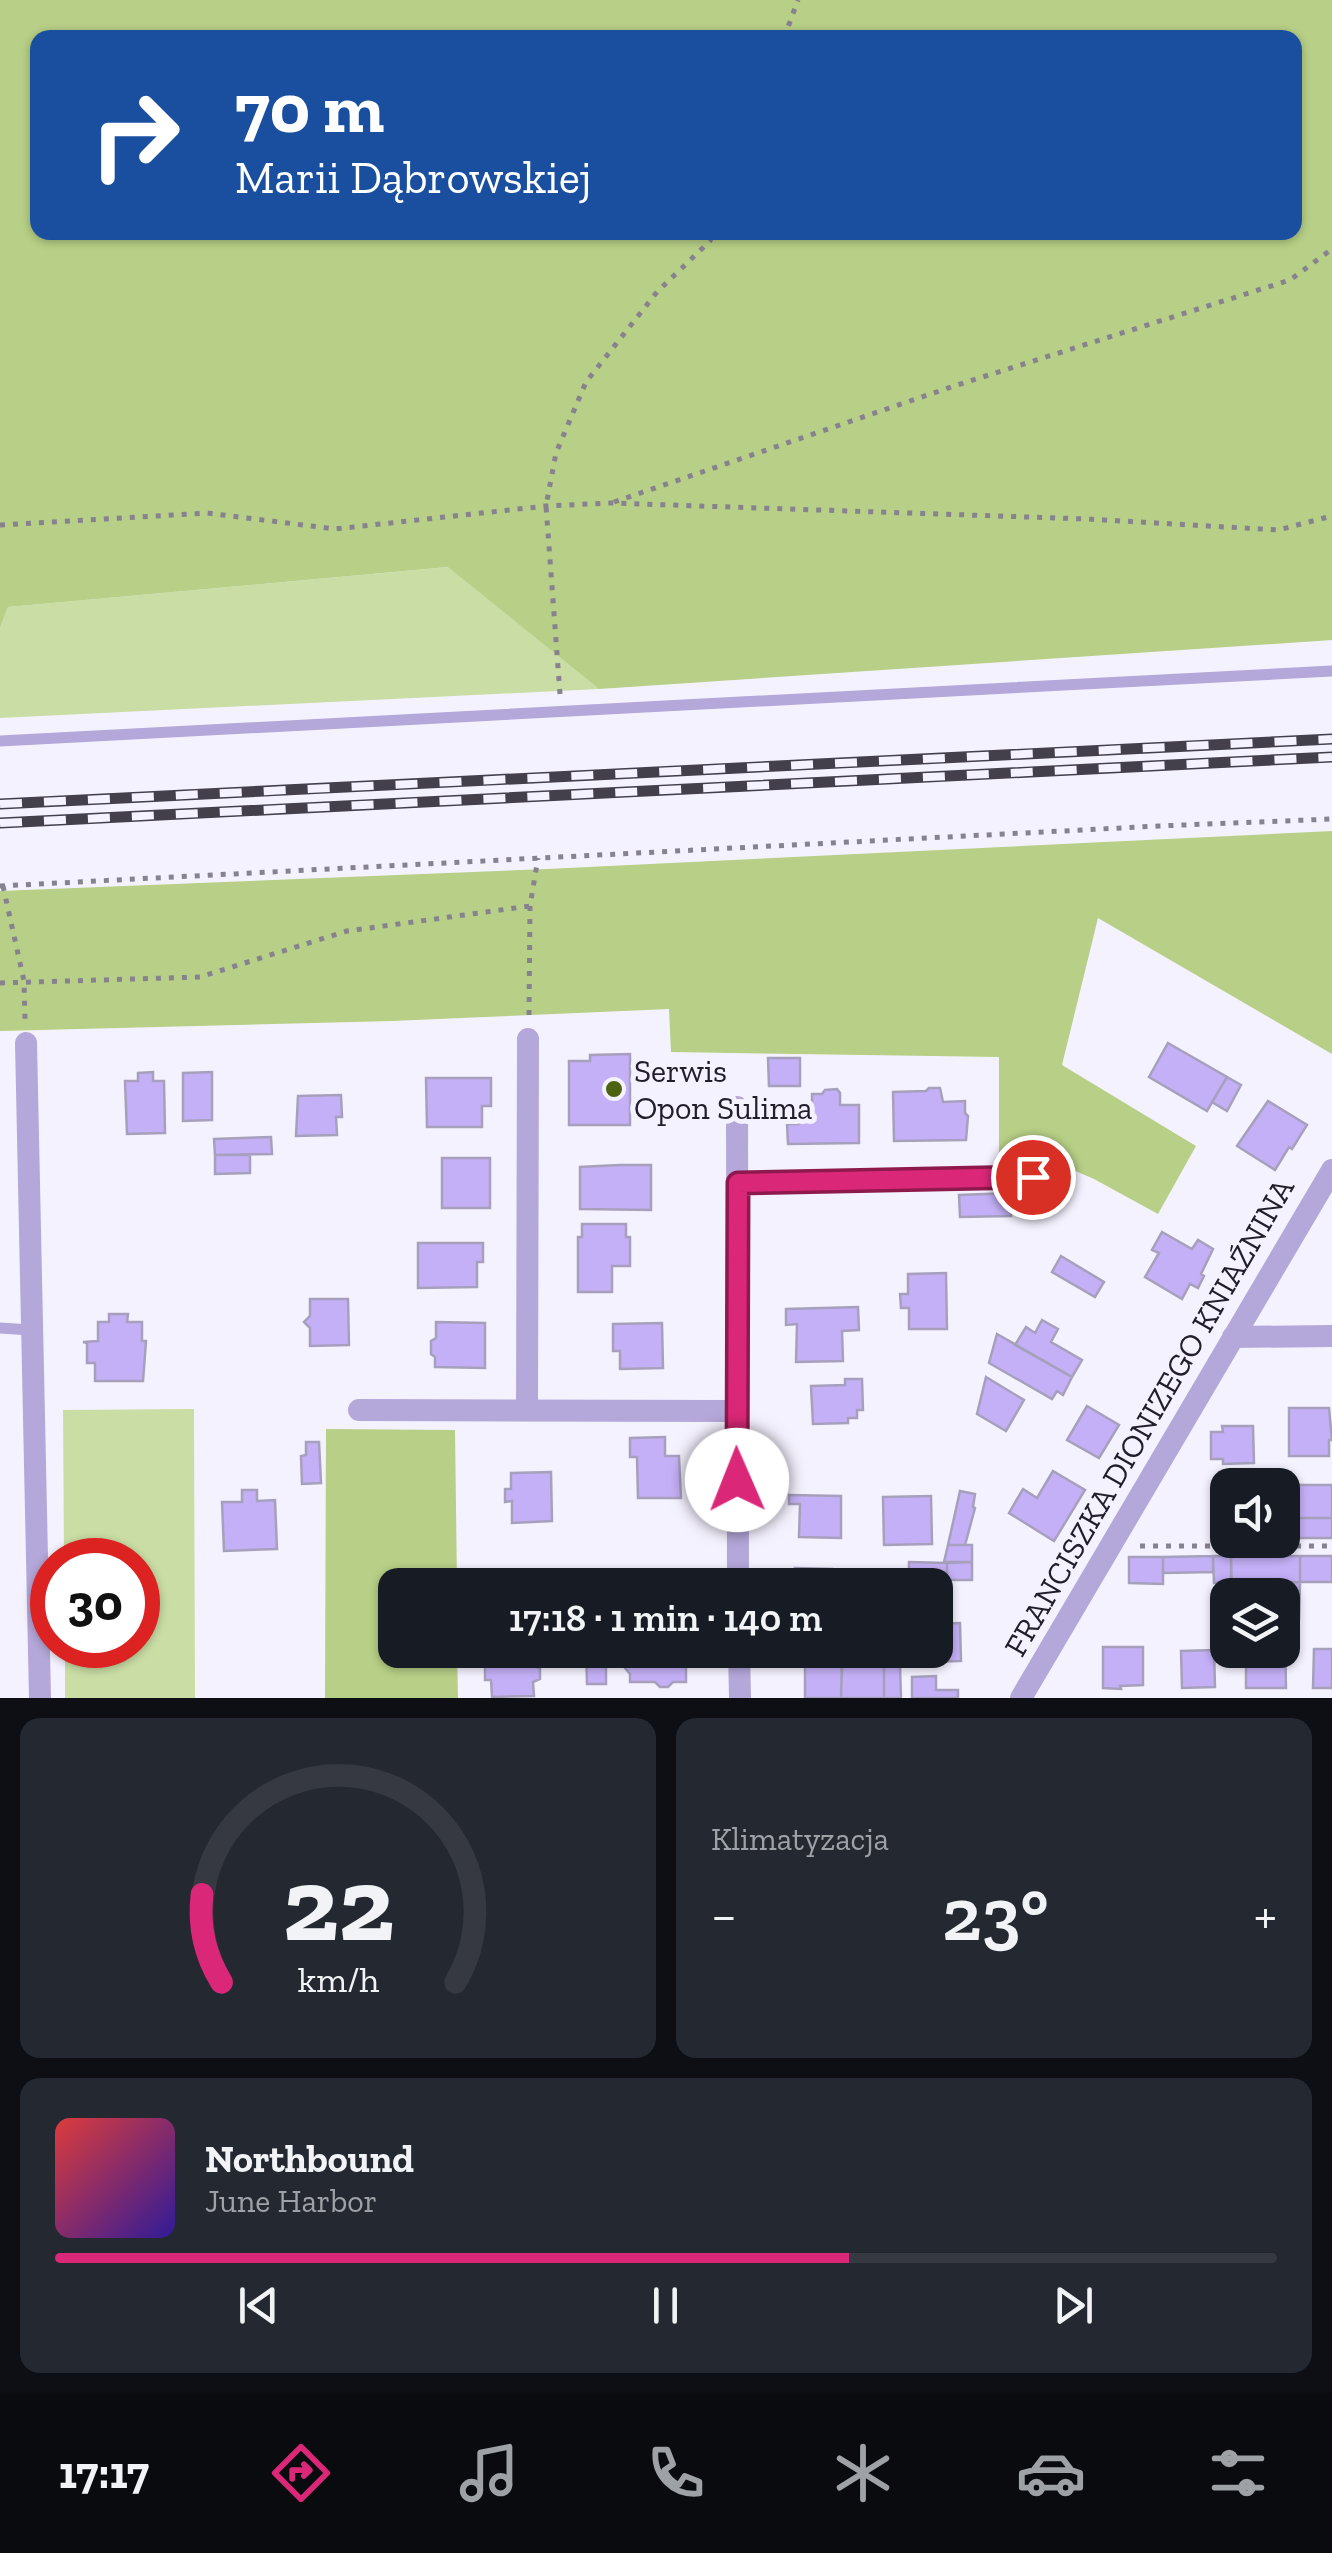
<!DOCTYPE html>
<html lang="pl">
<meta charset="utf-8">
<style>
:root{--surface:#171b24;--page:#242831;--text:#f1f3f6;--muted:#9ea1a6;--line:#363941;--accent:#db2777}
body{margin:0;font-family:"Zilla Slab",serif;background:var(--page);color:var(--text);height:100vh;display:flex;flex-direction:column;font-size:38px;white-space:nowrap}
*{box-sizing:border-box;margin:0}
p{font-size:32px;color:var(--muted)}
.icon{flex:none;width:55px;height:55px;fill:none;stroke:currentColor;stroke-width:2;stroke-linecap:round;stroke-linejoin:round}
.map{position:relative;height:1698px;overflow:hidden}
.drawer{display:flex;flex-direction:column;gap:20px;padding:20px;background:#0d0f14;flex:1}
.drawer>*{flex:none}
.banner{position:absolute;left:30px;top:30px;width:1272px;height:210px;border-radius:20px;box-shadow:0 2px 8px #0004;background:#1a4fa0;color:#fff;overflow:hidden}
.fabs{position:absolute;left:1210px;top:1468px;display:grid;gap:20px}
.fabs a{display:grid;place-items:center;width:90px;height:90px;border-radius:20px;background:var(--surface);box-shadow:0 2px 8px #0004;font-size:50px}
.speed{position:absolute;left:30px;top:1538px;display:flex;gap:20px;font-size:50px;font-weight:700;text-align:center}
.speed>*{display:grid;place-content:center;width:130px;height:130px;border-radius:50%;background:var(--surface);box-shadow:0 2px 8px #0004;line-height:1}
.speed .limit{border:15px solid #d22;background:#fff;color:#111}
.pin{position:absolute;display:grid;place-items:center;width:85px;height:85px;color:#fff;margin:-42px;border:5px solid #fff;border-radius:50%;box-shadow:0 2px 10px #0007}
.me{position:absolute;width:110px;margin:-55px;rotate:359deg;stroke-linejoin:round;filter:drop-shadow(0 0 8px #0008)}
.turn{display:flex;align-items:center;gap:35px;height:210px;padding:0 40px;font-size:45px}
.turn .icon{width:130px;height:130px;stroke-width:2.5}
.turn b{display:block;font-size:70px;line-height:85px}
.big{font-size:75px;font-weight:600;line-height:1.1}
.drawer .card{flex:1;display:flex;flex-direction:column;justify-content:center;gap:15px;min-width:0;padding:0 35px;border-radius:20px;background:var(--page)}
.drawer .dial{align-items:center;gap:0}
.dial svg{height:260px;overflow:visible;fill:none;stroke:var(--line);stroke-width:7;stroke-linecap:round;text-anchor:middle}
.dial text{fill:var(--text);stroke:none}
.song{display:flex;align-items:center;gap:30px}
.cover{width:120px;height:120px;border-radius:15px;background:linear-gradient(135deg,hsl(0 70% 55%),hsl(250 70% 35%))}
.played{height:10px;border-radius:5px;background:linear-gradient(90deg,var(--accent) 65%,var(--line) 65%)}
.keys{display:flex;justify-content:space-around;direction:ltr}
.heat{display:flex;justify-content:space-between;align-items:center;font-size:55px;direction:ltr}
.drawer .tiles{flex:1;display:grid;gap:20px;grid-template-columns:1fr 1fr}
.card:last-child{grid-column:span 2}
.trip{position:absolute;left:378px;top:1568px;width:575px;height:100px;border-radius:20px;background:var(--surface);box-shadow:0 2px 8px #0004;font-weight:600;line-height:100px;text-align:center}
.tab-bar{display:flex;height:160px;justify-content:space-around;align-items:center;background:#090b0e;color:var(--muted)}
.tab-bar .icon{width:70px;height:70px}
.tab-bar .current{color:var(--accent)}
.tab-bar b{font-size:45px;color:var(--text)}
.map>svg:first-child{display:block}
</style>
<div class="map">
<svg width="1332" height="1698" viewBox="0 0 1332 1698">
<rect width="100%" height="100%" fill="#f5f2ff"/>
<path fill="#c9dda4" d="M 449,567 L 599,689 L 0,718 L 0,628 L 8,607 Z
M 194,1409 L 195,1698 L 65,1698 L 65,1645 L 138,1645 L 138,1560 L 64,1560 L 63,1410 Z"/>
<path fill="#b7cf86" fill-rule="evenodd" d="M 0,0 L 1332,0 L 1332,640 L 599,689 L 448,567 L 8,607 L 0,628 ZM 38,38 L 1295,38 L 1295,232 L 38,232 Z
M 1332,831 L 1332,1054 L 1098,918 L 1062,1065 L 1196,1146 L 1158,1214 L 1094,1179 L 1043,1157 L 999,1161 L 999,1057 L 671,1052 L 669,1009 L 392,1021 L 0,1031 L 0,891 L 547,869 Z
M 326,1429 L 455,1430 L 457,1585 L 395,1585 L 395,1650 L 457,1650 L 458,1698 L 325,1698 Z"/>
<path fill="#c4b0f7" stroke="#a7a0bd" stroke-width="2.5" d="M 1168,1043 L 1227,1077 L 1207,1111 L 1149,1077 Z
M 630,1054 L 630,1125 L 569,1125 L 569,1061 L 590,1061 L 590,1055 Z
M 768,1058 L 800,1058 L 800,1086 L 769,1086 Z
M 153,1072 L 153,1081 L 164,1081 L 165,1133 L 127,1134 L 125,1081 L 138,1081 L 138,1073 Z
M 212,1072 L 212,1120 L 183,1121 L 183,1073 Z
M 1227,1077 L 1241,1085 L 1227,1111 L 1212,1102 Z
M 426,1078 L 491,1078 L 491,1106 L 482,1106 L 482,1127 L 427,1127 Z
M 929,1088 L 940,1088 L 943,1102 L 965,1101 L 965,1113 L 968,1116 L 966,1140 L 894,1141 L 893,1092 L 926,1091 Z
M 837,1089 L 840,1093 L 840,1105 L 859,1105 L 859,1143 L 788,1144 L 787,1124 L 798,1124 L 797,1113 L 812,1113 L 812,1094 L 822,1094 L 825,1090 Z
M 341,1095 L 342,1117 L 336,1117 L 337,1135 L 296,1136 L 298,1096 Z
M 1268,1101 L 1307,1125 L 1292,1149 L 1289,1147 L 1275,1170 L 1237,1146 Z
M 271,1137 L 272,1154 L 215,1155 L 214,1139 Z
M 215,1155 L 250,1155 L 250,1173 L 215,1174 Z
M 442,1158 L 490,1158 L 490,1208 L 442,1208 Z
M 619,1165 L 651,1165 L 651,1210 L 580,1209 L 580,1167 Z
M 1010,1193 L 1011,1216 L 960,1217 L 959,1195 Z
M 582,1224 L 626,1224 L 626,1237 L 630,1237 L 630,1266 L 612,1266 L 612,1292 L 578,1292 L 578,1237 L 582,1237 Z
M 1162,1232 L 1192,1249 L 1198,1240 L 1213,1249 L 1201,1274 L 1204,1276 L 1198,1288 L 1190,1284 L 1182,1299 L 1145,1277 L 1159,1253 L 1152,1250 Z
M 418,1243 L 483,1243 L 483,1262 L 477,1262 L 477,1287 L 418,1288 Z
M 1061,1256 L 1104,1282 L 1095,1297 L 1052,1272 Z
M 946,1273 L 947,1329 L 909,1329 L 909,1308 L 901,1308 L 900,1294 L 908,1294 L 908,1274 Z
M 310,1299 L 348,1299 L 349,1345 L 310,1346 L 310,1328 L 304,1322 L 310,1316 Z
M 858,1307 L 859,1330 L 842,1331 L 843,1361 L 796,1362 L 797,1324 L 786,1325 L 786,1309 Z
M 109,1314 L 128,1314 L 127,1322 L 142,1322 L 142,1341 L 146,1341 L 143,1381 L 95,1381 L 95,1363 L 87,1363 L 87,1343 L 83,1342 L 98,1341 L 98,1322 L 109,1322 Z
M 1042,1320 L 1058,1329 L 1051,1342 L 1082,1360 L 1072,1377 L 1015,1345 L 1026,1327 L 1035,1333 Z
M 436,1322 L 485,1323 L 485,1368 L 435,1367 L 435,1357 L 431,1354 L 431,1341 L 436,1338 Z
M 662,1323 L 663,1368 L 620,1369 L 620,1351 L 613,1351 L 613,1324 Z
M 997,1334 L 1072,1377 L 1063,1395 L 1057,1391 L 1052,1399 L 989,1363 Z
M 986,1377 L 1024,1400 L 1006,1431 L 977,1414 Z
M 845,1379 L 862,1379 L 863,1410 L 857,1410 L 857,1418 L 848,1418 L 848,1423 L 813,1424 L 811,1386 L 845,1385 Z
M 1087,1406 L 1119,1425 L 1099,1458 L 1067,1440 Z
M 1289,1408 L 1329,1408 L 1332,1440 L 1329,1440 L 1329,1456 L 1289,1456 Z
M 1222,1426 L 1253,1426 L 1254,1463 L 1223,1464 L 1223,1459 L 1211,1459 L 1211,1432 L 1223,1432 Z
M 665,1437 L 665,1456 L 679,1456 L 681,1498 L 638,1498 L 637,1457 L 630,1457 L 630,1438 Z
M 306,1442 L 319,1442 L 321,1483 L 302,1484 L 301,1456 L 306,1455 Z
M 1053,1471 L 1085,1490 L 1054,1541 L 1009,1513 L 1023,1489 L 1037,1498 Z
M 551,1472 L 552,1521 L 512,1523 L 512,1501 L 505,1502 L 505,1489 L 511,1489 L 511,1473 Z
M 1282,1485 L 1289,1485 L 1289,1518 L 1282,1518 Z
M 1289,1485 L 1332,1485 L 1332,1518 L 1289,1518 Z
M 242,1490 L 257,1490 L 257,1501 L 275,1500 L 277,1549 L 224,1551 L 222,1502 L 242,1502 Z
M 960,1491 L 975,1494 L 973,1507 L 975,1508 L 965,1545 L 948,1545 Z
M 789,1495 L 841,1496 L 841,1538 L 799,1537 L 800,1504 L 789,1504 Z
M 931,1496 L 932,1544 L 884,1545 L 883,1497 Z
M 1282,1518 L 1332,1518 L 1332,1538 L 1282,1538 Z
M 948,1545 L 972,1545 L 972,1562 L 944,1562 Z
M 1213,1556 L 1213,1572 L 1163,1573 L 1163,1557 Z
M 1213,1556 L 1231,1556 L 1231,1583 L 1214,1583 Z
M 1231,1556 L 1300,1556 L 1300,1582 L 1272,1583 L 1273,1593 L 1232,1594 Z
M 1300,1556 L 1332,1556 L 1332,1582 L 1300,1582 Z
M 1129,1557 L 1163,1557 L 1163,1584 L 1129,1583 Z
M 909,1562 L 947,1563 L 947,1580 L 939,1580 L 939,1587 L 917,1585 L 917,1580 L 909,1580 Z
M 972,1562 L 972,1580 L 947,1580 L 947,1563 Z
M 795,1568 L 832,1569 L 832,1580 L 796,1582 Z
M 800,1580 L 843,1581 L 843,1585 L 800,1585 Z
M 1300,1582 L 1299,1619 L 1282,1619 L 1282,1595 L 1273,1595 L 1272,1583 Z
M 960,1623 L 961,1661 L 921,1662 L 921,1650 L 935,1650 L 935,1624 Z
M 1282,1632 L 1285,1632 L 1286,1688 L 1246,1688 L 1246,1650 L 1282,1650 Z
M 1103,1647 L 1143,1647 L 1143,1685 L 1120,1686 L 1121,1689 L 1103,1688 Z
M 1314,1649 L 1332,1649 L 1332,1688 L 1313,1688 Z
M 491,1650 L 533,1650 L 533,1666 L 540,1668 L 540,1679 L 533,1682 L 534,1696 L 492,1697 L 491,1680 L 485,1680 L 485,1666 L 491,1666 Z
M 586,1650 L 606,1650 L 606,1684 L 587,1684 Z
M 630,1650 L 690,1650 L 686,1651 L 686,1682 L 673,1682 L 668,1687 L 660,1687 L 655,1682 L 630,1682 L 630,1674 L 625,1668 L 625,1661 L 630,1656 Z
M 1214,1650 L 1215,1687 L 1182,1688 L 1181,1651 Z
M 805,1660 L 842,1660 L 841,1698 L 805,1698 Z
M 842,1666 L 884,1666 L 884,1698 L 841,1698 Z
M 884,1666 L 900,1666 L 901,1698 L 884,1698 Z
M 936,1676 L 936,1690 L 958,1690 L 958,1698 L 912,1698 L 912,1677 Z"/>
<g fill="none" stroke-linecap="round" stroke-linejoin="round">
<path stroke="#86838f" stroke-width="5" stroke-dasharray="5 8" stroke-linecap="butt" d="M 784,38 L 798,0
M 614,502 L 954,386 L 1290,280 L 1332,249
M 0,525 L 207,513 L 335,529 L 546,506 L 611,503 L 1087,519 L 1278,530 L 1332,516
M 560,694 L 546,506 L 556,453 L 586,382 L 657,292 L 710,241 L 714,232
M 0,886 L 1159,826 L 1332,819
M 3,886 L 24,981 L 25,1020
M 0,983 L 200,977 L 347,931 L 530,906
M 529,1015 L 530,906 L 538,858
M 1140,1546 L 1332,1546"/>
<path stroke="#b4a7d9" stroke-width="11" d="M 0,741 L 1332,671
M 0,1328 L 31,1330"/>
<path stroke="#b4a7d9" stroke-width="22" d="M 26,1043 L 40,1698
M 737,1107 L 738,1585
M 738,1183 L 1033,1177 L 1058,1186
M 1233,1337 L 1332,1336
M 359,1410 L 736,1411
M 527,1410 L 528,1039
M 739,1650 L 740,1698
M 1021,1698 L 1332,1170"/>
<g stroke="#43404c" stroke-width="11">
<path id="rail" d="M 0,804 L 1332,739
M 0,823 L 1332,757"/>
</g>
<use href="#rail" stroke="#f5f2ff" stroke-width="8" stroke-dasharray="22" stroke-linecap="butt"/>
</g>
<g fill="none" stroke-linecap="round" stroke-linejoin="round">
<g stroke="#8e194d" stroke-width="25">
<path id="route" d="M 737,1480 L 738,1183 L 1033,1177"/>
</g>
<use href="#route" stroke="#db2777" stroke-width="18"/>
</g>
<circle fill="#4d630f" stroke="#f5f2ff" stroke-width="4" cx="614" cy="1089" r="10"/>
<g text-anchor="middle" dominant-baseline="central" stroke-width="10" stroke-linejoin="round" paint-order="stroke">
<g font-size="32" fill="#211e2a" stroke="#f5f2ff" text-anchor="start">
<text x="634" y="1071">Serwis<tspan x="634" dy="37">Opon Sulima</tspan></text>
</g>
<g font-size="32" fill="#211e2a" stroke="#f5f2ff">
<text transform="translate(1149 1417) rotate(-60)">FRANCISZKA DIONIZEGO KNIAŹNINA</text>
</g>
</g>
</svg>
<div class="fabs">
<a><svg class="icon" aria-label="sound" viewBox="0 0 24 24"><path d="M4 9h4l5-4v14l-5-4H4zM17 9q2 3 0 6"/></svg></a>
<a><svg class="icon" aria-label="layers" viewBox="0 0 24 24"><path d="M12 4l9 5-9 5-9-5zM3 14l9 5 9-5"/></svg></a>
</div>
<div class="speed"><div class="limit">30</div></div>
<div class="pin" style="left:1033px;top:1177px;background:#d93025"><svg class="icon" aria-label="arrive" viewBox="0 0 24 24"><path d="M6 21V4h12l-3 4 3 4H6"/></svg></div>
<svg class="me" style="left:737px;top:1480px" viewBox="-20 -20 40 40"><circle r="19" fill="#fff"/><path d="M0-13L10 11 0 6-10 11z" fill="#db2777"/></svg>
<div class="trip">17:18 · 1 min · 140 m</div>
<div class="banner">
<div class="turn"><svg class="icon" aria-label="right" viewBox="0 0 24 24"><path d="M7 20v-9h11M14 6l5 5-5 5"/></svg><div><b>70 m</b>Marii Dąbrowskiej</div></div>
</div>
</div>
<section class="drawer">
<div class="tiles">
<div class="card dial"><svg viewBox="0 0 100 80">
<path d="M14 69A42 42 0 1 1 86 69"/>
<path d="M14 69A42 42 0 0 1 8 42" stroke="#db2777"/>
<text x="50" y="56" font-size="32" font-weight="700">22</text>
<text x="50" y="72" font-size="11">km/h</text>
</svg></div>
<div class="card"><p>Klimatyzacja</p>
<div class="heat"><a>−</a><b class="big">23°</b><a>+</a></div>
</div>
<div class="card">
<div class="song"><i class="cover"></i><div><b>Northbound</b><p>June Harbor</p></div></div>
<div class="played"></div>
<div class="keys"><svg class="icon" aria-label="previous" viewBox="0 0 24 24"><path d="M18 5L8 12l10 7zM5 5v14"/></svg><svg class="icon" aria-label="pause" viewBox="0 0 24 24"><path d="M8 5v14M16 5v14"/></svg><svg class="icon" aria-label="next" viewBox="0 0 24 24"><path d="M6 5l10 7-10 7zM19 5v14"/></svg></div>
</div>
</div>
</section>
<nav class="tab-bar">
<b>17:17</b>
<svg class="icon current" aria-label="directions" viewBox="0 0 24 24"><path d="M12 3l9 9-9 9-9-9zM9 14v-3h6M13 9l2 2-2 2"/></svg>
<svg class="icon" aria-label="music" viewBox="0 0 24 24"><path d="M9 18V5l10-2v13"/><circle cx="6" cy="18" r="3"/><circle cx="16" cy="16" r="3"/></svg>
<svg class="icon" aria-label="phone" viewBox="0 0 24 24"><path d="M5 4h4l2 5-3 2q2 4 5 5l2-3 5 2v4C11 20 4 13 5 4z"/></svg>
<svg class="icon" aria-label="climate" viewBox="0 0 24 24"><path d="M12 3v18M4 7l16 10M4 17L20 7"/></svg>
<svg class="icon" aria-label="car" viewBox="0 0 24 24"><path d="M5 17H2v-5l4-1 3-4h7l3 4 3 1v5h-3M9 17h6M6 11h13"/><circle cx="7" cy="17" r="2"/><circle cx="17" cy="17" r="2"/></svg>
<svg class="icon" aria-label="filters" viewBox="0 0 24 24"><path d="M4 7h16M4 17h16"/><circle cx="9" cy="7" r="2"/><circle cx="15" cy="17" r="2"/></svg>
</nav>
